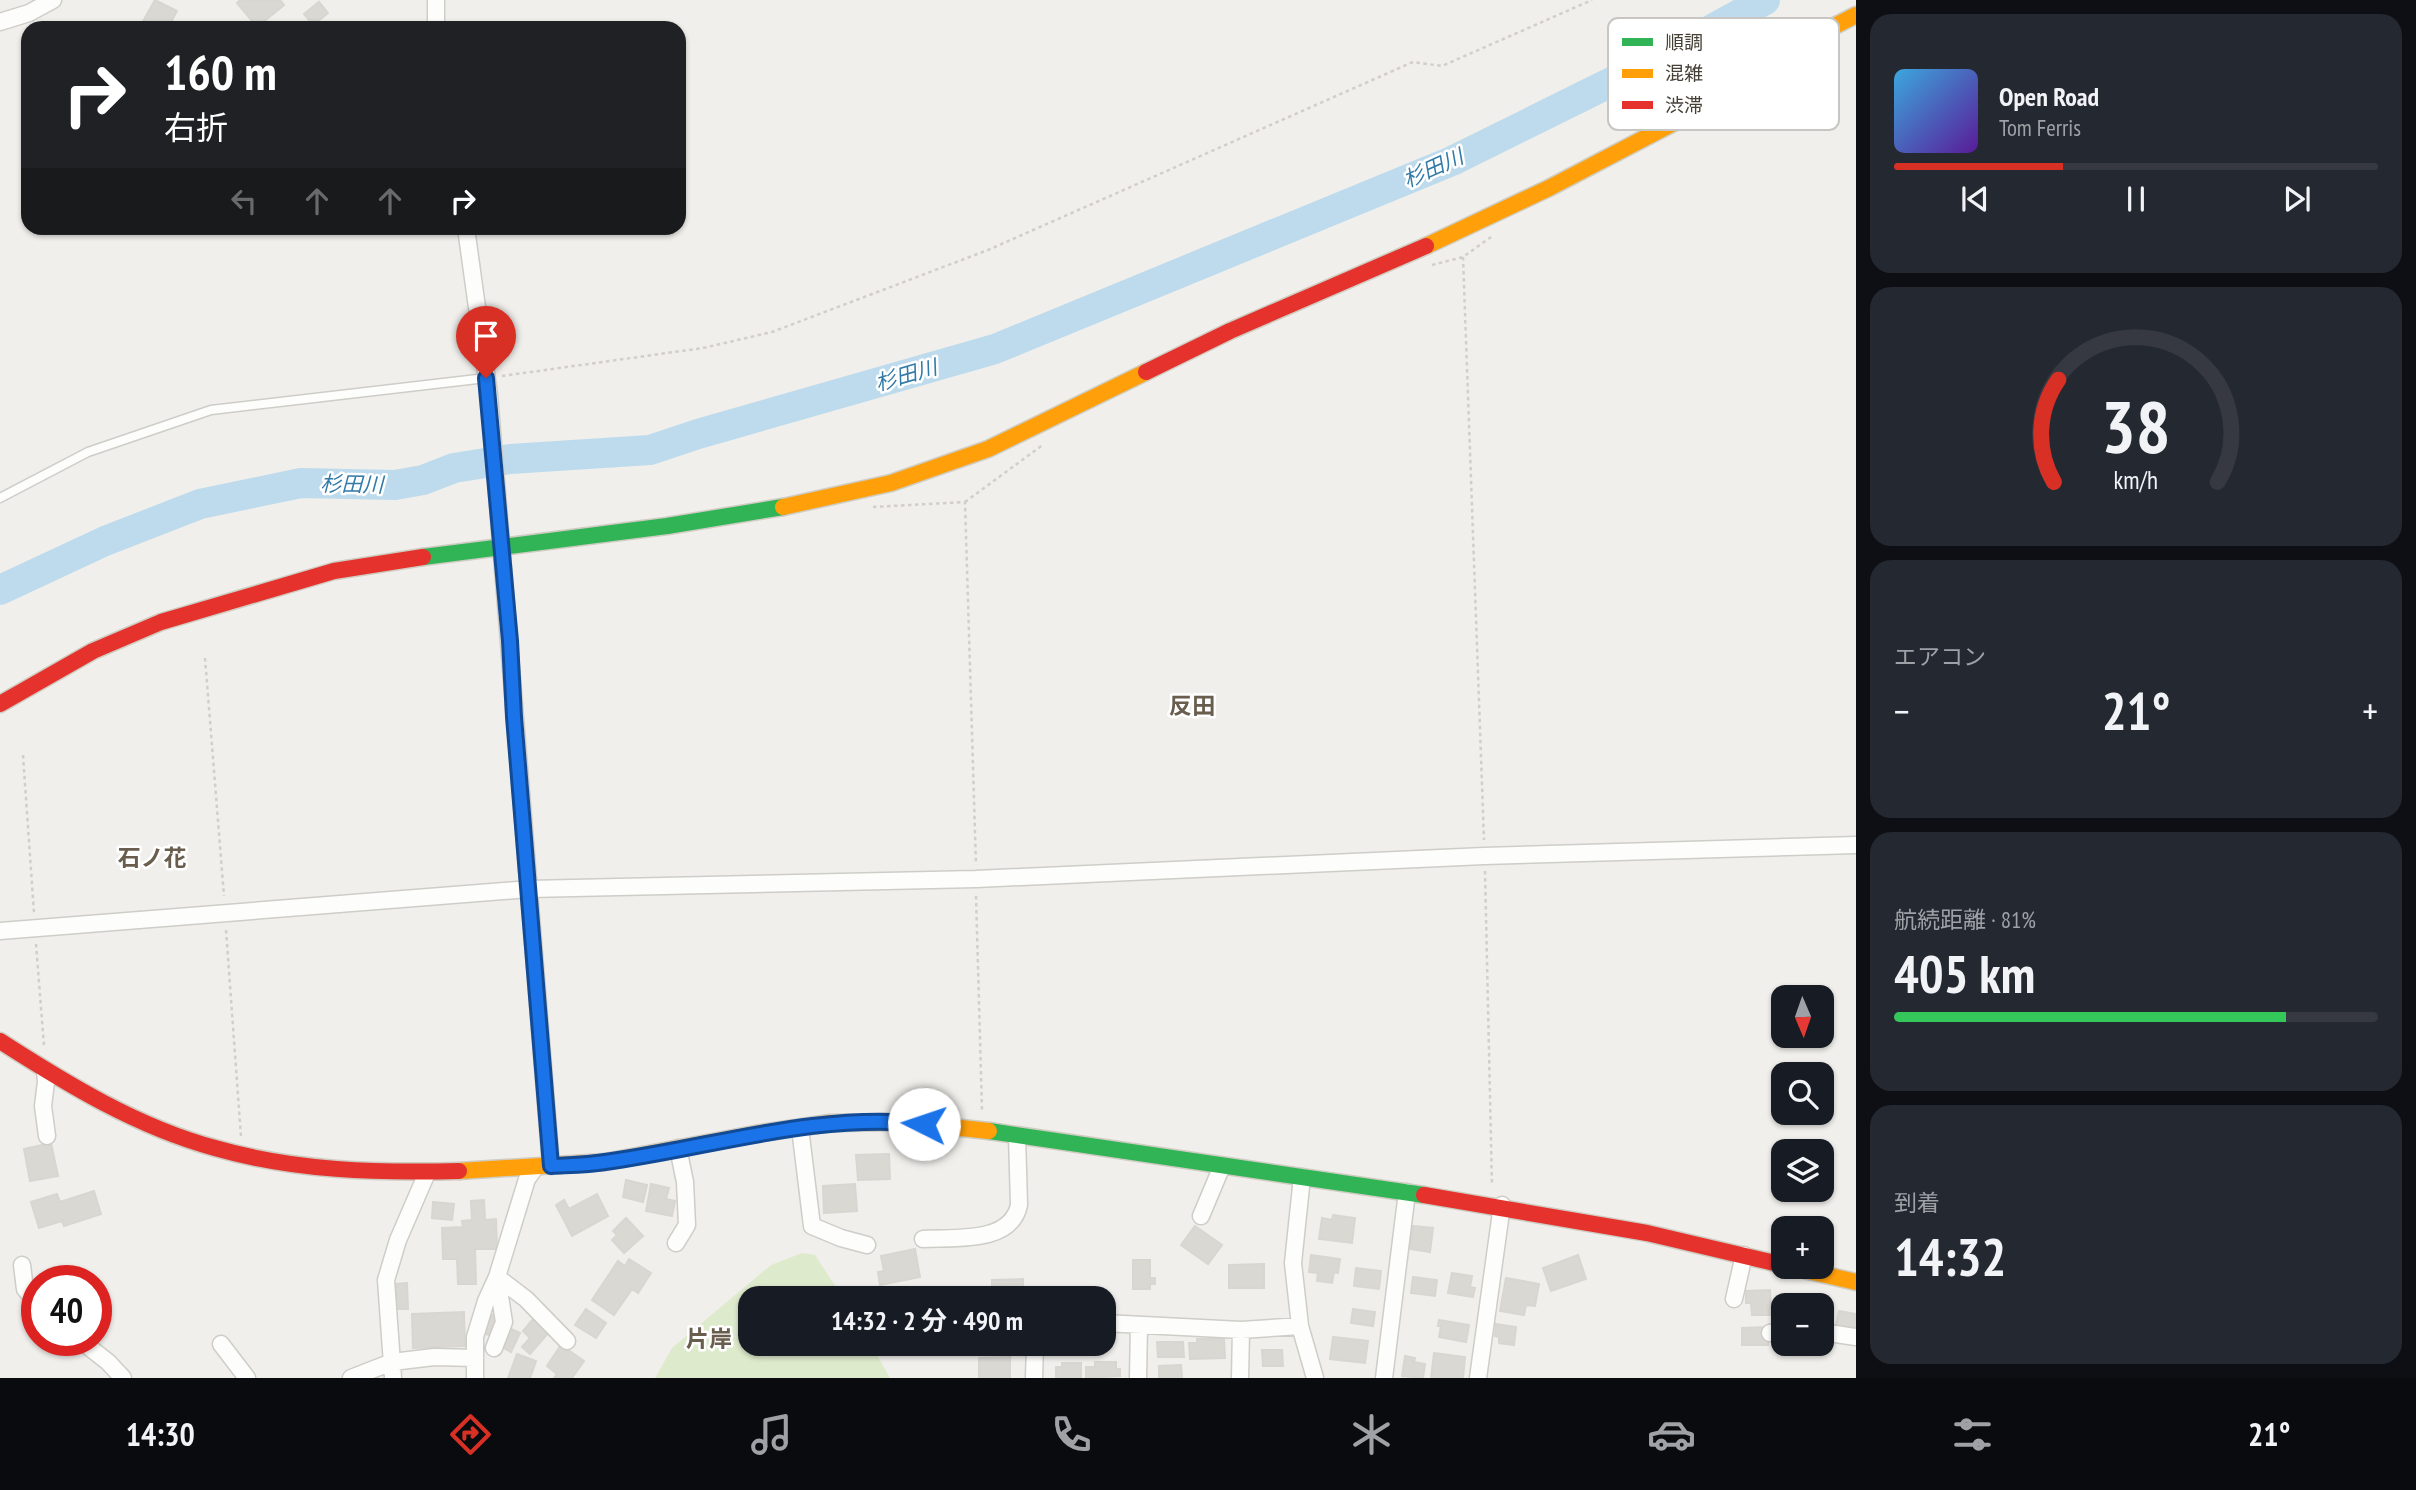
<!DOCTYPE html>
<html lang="ja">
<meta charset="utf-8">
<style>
:root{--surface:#171b24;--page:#242831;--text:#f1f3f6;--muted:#9ea1a6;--line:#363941;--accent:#d93025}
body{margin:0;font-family:"PT Sans Narrow","Noto Sans JP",sans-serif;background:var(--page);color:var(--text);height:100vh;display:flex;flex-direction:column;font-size:26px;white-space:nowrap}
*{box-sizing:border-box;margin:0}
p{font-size:23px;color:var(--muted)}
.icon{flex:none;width:38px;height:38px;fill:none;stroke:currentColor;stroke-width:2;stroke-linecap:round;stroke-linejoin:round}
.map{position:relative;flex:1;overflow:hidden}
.sheet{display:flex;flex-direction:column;gap:14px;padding:14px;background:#0d0f14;width:560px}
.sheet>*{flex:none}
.top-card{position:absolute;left:21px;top:21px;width:665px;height:214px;border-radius:21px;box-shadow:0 2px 5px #0004;background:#202124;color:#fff;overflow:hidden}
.needle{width:46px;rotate:178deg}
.buttons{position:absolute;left:1771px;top:985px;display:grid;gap:14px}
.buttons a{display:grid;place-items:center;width:63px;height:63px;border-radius:14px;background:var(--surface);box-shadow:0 2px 5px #0004;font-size:35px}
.speed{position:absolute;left:21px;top:1265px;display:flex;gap:14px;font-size:35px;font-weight:700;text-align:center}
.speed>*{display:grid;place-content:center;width:91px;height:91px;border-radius:50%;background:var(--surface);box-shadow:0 2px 5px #0004;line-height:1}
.speed .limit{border:10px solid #d22;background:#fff;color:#111}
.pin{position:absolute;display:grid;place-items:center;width:60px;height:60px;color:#fff;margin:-72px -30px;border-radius:50% 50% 50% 0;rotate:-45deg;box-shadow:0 0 7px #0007}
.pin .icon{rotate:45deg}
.me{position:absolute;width:77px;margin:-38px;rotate:274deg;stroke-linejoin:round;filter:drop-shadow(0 0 5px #0008)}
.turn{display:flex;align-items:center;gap:24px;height:147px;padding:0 28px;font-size:32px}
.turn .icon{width:91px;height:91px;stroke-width:2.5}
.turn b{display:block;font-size:49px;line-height:60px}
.lanes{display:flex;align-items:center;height:66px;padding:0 28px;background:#0003;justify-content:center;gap:35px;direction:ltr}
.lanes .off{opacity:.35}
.big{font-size:52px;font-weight:700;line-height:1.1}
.sheet .card{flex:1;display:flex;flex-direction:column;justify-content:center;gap:10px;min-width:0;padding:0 24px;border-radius:21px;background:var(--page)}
.sheet .dial{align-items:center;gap:0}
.dial svg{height:182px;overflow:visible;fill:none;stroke:var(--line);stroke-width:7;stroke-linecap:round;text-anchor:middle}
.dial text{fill:var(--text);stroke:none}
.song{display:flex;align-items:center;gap:21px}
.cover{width:84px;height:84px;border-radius:10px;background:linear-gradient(135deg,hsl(200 70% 55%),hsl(270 70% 35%))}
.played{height:7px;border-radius:4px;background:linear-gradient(90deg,var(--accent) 35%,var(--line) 35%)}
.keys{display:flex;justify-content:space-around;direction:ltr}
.heat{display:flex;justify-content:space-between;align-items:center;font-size:38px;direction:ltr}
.charge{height:10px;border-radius:5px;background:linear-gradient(90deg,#34c759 81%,var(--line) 0)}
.trip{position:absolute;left:738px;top:1286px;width:378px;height:70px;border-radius:21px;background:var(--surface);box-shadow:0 2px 5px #0004;font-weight:700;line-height:70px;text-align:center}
.menu{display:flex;height:112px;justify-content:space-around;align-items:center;background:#090b0e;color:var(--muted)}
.menu .icon{width:49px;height:49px}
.menu .current{color:var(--accent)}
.menu b{font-size:32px;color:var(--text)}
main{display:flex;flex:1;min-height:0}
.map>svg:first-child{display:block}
</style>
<main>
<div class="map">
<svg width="1856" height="1378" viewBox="0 0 1856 1378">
<rect width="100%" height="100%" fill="#f0efeb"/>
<path fill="#deeacc" d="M 802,1253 L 815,1255 L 843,1298 L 751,1298 L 751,1344 L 871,1344 L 890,1378 L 655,1378 L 672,1348 L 771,1265 Z"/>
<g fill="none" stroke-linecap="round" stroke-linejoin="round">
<path stroke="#bddbed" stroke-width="30" d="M 0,590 L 105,541 L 200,504 L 301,483 L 395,485 L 423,480 L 454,468 L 510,459 L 650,450 L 698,434 L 995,349 L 1452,161 L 1654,61 L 1765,0"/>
</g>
<path fill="#dad8d3" stroke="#d8d6d1" stroke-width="2" d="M 155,0 L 177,11 L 168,28 L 152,28 L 142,23 Z
M 240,0 L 280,0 L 284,5 L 257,27 L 237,3 Z
M 319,2 L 328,13 L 313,25 L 304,14 Z
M 51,1143 L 58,1176 L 30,1181 L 24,1149 Z
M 889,1154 L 890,1179 L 858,1180 L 856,1155 Z
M 626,1180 L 647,1185 L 643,1202 L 623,1197 Z
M 651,1184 L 669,1188 L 666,1199 L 675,1201 L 672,1216 L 646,1211 Z
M 855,1184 L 857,1211 L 824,1213 L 823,1186 Z
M 94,1191 L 101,1214 L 64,1226 L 62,1221 L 39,1228 L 31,1202 L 57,1194 L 60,1202 Z
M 597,1194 L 608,1216 L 572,1236 L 556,1205 L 564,1200 L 569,1209 Z
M 484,1200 L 485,1220 L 496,1219 L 497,1249 L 475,1249 L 476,1284 L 458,1284 L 457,1259 L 443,1259 L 442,1228 L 463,1227 L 462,1221 L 472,1220 L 471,1201 Z
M 433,1202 L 454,1204 L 452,1220 L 432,1218 Z
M 1333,1215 L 1355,1218 L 1352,1243 L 1319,1239 L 1322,1218 L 1332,1220 Z
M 626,1218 L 643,1236 L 624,1253 L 612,1240 L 617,1235 L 613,1231 Z
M 1195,1226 L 1222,1245 L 1208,1264 L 1181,1245 Z
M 1413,1226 L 1433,1228 L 1430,1252 L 1410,1249 Z
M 915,1249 L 920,1277 L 880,1285 L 878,1272 L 884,1271 L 881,1256 Z
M 1311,1255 L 1340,1259 L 1338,1273 L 1334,1272 L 1332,1283 L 1317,1281 L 1318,1273 L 1309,1272 Z
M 1578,1255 L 1586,1279 L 1551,1291 L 1543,1268 Z
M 629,1259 L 651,1273 L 638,1293 L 632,1289 L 614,1315 L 592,1300 L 618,1261 L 625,1266 Z
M 1133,1260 L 1150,1260 L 1150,1278 L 1155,1278 L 1155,1284 L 1150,1284 L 1150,1289 L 1133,1289 Z
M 1264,1264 L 1264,1288 L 1229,1288 L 1229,1265 Z
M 1356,1268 L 1381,1271 L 1379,1289 L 1354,1286 Z
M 1452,1273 L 1472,1276 L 1470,1287 L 1475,1288 L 1473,1297 L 1448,1293 Z
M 1413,1277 L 1437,1280 L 1435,1296 L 1411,1293 Z
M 1506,1278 L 1539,1284 L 1535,1306 L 1526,1305 L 1524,1315 L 1500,1311 Z
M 1023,1279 L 1023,1298 L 992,1298 L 992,1280 Z
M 407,1283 L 408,1309 L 396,1309 L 395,1284 Z
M 1770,1290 L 1771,1315 L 1752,1315 L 1751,1303 L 1746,1303 L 1746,1291 Z
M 1814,1297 L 1814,1301 L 1819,1301 L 1819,1306 L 1786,1306 L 1786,1298 Z
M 586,1309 L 606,1323 L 596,1338 L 575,1325 Z
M 1353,1309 L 1375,1312 L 1373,1326 L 1351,1323 Z
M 1839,1311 L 1856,1314 L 1856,1335 L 1835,1331 Z
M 464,1312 L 465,1346 L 413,1348 L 412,1314 Z
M 488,1314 L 499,1317 L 493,1336 L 482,1333 Z
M 534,1318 L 549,1332 L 530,1354 L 522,1347 L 530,1338 L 523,1331 Z
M 1439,1320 L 1469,1325 L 1466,1342 L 1439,1337 L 1441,1326 L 1438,1326 Z
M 1496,1324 L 1516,1327 L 1514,1345 L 1499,1343 L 1499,1337 L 1495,1336 Z
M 1768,1327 L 1768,1345 L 1742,1345 L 1742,1328 Z
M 509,1328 L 520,1333 L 511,1352 L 500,1346 Z
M 1333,1337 L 1368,1341 L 1365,1363 L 1330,1359 Z
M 1197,1339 L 1224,1339 L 1225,1358 L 1190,1359 L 1189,1343 L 1197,1343 Z
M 1157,1342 L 1183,1342 L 1184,1357 L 1158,1357 Z
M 980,1344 L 1018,1344 L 1018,1351 L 980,1352 Z
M 1059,1344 L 1084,1344 L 1084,1355 L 1059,1355 Z
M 561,1345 L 584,1361 L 572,1378 L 554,1378 L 557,1374 L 547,1366 Z
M 1262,1350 L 1282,1350 L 1283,1366 L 1263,1366 Z
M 1434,1353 L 1465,1357 L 1463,1378 L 1431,1378 Z
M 517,1354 L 536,1361 L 530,1378 L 508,1378 Z
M 1405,1356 L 1415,1358 L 1414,1362 L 1425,1364 L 1423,1378 L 1402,1376 Z
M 1010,1357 L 1010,1378 L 979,1378 L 979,1358 Z
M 1095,1362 L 1116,1362 L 1116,1369 L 1120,1369 L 1120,1376 L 1086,1378 L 1086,1367 L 1095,1367 Z
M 1062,1363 L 1081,1363 L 1081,1378 L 1056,1378 L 1056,1367 L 1062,1367 Z
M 1181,1365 L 1182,1378 L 1159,1378 L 1159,1366 Z"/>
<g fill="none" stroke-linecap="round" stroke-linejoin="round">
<g stroke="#cecdc8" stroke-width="11">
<path id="lane" d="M 0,498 L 88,452 L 211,410 L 486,378"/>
</g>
<g stroke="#cecdc8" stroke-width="19">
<path id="street" d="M 436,0 L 436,28
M 0,22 L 29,13 L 53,0
M 466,228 L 489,394 L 551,1166
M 0,931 L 529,889 L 976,879 L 1484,856 L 1856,845
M 45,1070 L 46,1082 L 43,1106 L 47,1136
M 800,1128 L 812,1226 L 841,1238 L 867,1245
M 1302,1177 L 1293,1263 L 1300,1326 L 1315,1378
M 1201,1216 L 1222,1166
M 923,1239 C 954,1237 1011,1244 1019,1205 L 1017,1136
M 676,1243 L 687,1225 L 685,1182 L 678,1148
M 22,1265 L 25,1289 L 37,1302
M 497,1277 L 526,1299 L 567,1341
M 1734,1299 L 1744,1255
M 1104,1323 L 1241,1330 L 1300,1326
M 1822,1332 L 1856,1337
M 1770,1333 L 1783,1331
M 80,1340 L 108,1362 L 123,1378
M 221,1344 L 247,1378
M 494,1348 L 504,1322 L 497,1277
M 351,1378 L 392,1362 L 434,1357 L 475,1358
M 393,1378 L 386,1280 L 398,1240 L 427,1173
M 475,1378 L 475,1337 L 486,1301 L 497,1277 L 527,1179 L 535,1168
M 1034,1378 L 1035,1344
M 1138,1378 L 1139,1325
M 1240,1378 L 1241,1330
M 1384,1378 L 1407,1192
M 1478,1378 L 1502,1205"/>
</g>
<g stroke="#cfccc2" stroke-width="19">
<path id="fast" d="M 423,557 L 667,526 L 783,507
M 989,1131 L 1424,1195"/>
</g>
<g stroke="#cfccc2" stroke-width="19">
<path id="slow" d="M 1426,246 L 1549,188 L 1798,58 L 1817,35 L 1856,15
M 783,507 L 891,483 L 988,449 L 1146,372
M 459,1171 L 605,1162 L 755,1134 L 830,1123 L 905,1122 L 989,1131
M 1791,1267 L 1856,1282"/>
</g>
<g stroke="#cfccc2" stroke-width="19">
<path id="jam" d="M 1146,372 L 1230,331 L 1426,246
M 0,704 L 93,651 L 161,622 L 334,571 L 423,557
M 0,1041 C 67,1084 137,1127 215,1148 C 295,1171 377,1173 459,1171
M 1424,1195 L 1647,1233 L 1783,1265"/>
</g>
<path stroke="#d1cecc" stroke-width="2.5" stroke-dasharray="3.5 3.5" stroke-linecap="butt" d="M 1463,257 L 1484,840
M 1432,265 L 1463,257 L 1491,237
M 502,376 L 703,348 L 772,332 L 988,250 L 1413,62 L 1442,66 L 1592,0
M 965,502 L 1044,444
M 873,507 L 965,502 L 976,865
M 205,658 L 224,896
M 23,755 L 34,913
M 1485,871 L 1492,1186
M 976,896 L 982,1110
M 226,930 L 241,1137
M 36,944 L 44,1046"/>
<use href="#lane" stroke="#fdfdfc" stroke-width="8"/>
<use href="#street" stroke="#fdfdfc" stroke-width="16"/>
<use href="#fast" stroke="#30b455" stroke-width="16"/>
<use href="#slow" stroke="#ff9f0a" stroke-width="16"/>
<use href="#jam" stroke="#e5322d" stroke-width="16"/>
</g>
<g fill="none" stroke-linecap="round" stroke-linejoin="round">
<g stroke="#114b97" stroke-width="18">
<path id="route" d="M 486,378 L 510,641 L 514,717 L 551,1166 C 569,1165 587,1165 605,1162 C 710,1148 816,1112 924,1124"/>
</g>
<use href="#route" stroke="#1a73e8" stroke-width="12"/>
</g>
<g text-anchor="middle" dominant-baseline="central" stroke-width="5" stroke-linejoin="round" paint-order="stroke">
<g font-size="21" font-style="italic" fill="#327aa7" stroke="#fff">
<text transform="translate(1433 168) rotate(-24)">杉田川</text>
<text transform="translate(906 375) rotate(-16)">杉田川</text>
<text transform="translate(352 484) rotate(1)">杉田川</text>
</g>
<g font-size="23" font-weight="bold" fill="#695d4e" stroke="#fff">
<text x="1192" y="705">反田</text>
<text x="152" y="857">石ノ花</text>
<text x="709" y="1338">片岸</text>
</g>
</g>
<rect x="1608" y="18" width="231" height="112" rx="10" fill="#fff" stroke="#c8c6c3" stroke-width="2"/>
<rect x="1622" y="38" width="31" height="8" fill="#30b455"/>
<rect x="1622" y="69" width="31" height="9" fill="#ff9f0a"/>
<rect x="1622" y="101" width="31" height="8" fill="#e5322d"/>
<g font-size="19" fill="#464037">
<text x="1665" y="49">順調</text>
<text x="1665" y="80">混雑</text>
<text x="1665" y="112">渋滞</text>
</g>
</svg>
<div class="buttons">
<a><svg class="needle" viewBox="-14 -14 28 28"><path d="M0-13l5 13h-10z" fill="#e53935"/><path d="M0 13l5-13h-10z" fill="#9ea1a6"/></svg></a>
<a><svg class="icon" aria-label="search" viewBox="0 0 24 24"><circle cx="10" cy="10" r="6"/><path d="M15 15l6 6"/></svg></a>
<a><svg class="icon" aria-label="layers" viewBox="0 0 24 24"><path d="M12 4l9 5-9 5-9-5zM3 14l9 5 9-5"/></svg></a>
<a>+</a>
<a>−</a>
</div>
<div class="speed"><div class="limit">40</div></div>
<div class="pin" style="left:486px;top:378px;background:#d93025"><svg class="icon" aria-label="arrive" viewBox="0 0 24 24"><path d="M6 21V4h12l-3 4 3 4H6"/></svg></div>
<svg class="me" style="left:924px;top:1124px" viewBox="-20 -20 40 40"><circle r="19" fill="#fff"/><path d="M0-13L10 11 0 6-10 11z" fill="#1a73e8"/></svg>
<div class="trip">14:32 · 2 分 · 490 m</div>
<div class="top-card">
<div class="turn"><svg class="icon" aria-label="right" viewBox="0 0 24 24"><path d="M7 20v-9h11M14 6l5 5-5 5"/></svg><div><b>160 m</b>右折</div></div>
<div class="lanes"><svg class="icon off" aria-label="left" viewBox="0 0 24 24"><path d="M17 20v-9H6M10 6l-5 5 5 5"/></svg><svg class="icon off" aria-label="ahead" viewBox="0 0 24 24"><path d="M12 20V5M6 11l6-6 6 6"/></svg><svg class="icon off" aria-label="ahead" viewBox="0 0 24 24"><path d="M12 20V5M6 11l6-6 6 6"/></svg><svg class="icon" aria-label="right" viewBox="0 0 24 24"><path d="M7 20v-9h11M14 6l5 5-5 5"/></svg></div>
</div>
</div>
<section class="sheet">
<div class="card">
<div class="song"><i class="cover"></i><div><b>Open Road</b><p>Tom Ferris</p></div></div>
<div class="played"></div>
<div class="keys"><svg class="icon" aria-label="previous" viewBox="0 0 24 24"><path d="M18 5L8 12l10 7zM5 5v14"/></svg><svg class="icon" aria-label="pause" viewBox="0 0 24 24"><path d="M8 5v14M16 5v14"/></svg><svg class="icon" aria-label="next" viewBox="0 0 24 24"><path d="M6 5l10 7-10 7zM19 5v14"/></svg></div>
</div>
<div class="card dial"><svg viewBox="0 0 100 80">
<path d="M14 69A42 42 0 1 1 86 69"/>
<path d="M14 69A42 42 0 0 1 16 24" stroke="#d93025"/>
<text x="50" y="56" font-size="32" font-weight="700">38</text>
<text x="50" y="72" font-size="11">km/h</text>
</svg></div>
<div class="card"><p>エアコン</p>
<div class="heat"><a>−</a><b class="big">21°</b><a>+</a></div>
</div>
<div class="card"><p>航続距離 · 81%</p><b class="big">405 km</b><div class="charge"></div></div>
<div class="card"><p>到着</p><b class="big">14:32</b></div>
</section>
</main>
<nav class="menu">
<b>14:30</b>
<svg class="icon current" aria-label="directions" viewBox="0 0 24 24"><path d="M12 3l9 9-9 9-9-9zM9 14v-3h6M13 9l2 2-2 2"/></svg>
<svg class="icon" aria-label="music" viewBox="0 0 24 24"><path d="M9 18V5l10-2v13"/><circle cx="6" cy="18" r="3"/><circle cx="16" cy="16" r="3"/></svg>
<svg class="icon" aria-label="phone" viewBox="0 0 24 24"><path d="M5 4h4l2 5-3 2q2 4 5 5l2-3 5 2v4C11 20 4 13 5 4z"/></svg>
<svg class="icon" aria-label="climate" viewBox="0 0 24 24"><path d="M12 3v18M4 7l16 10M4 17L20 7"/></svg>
<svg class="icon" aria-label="car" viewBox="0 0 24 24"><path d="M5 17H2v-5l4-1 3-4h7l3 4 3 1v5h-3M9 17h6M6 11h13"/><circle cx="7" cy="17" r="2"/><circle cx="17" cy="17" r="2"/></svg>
<svg class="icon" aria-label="filters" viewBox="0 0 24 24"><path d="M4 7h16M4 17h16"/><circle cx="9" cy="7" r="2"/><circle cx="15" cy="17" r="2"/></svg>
<b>21°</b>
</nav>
